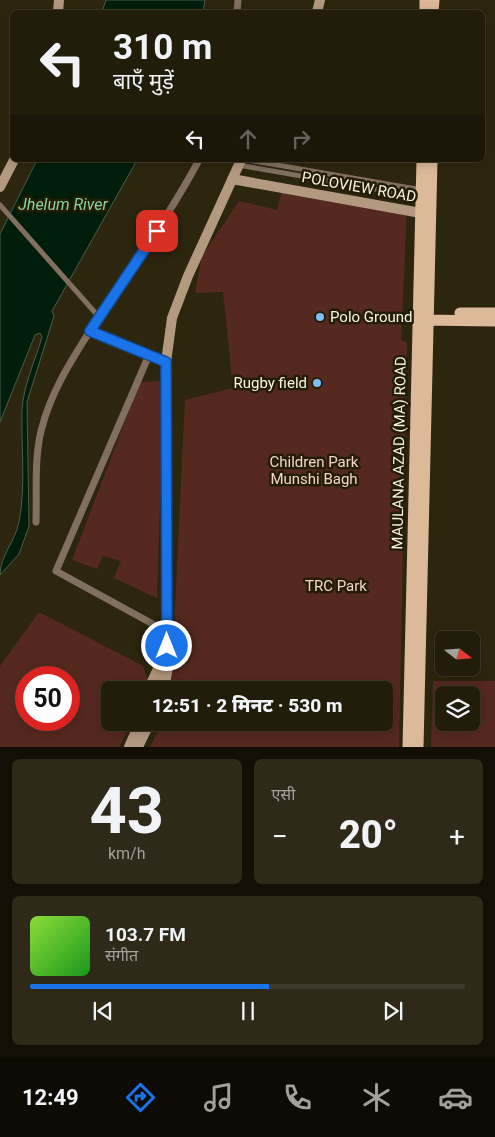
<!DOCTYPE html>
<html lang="hi">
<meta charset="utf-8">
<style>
:root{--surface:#221c0a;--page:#2e2918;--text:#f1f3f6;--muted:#a2a19c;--line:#3f3a2b;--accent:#1a73e8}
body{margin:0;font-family:Roboto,"Noto Sans Devanagari",sans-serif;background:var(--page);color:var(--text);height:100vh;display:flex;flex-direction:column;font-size:19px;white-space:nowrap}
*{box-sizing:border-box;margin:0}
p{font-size:16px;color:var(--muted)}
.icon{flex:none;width:28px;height:28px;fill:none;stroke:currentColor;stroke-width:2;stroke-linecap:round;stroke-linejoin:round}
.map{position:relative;height:747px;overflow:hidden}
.sheet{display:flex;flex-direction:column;gap:12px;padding:12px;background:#130f06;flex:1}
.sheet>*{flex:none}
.top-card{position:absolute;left:10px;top:10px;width:475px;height:152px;border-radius:8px;box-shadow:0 2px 12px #0003,0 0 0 1px var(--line);background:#221c0a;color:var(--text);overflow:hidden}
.needle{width:32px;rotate:107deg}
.fabs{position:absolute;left:435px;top:631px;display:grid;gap:10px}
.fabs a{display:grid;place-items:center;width:45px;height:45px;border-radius:8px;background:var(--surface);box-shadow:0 2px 12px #0003,0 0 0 1px var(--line);font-size:25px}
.speed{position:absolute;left:15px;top:666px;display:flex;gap:10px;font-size:25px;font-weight:700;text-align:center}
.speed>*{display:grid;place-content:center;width:65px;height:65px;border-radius:50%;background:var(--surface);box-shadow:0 2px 12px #0003,0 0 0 1px var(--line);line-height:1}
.speed .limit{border:8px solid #d22;background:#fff;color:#111}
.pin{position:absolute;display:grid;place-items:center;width:42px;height:42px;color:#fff;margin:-21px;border-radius:10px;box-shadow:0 2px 8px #0006}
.me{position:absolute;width:55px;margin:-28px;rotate:0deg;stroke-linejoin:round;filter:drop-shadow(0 0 4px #0008)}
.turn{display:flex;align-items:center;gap:18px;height:105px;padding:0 20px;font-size:22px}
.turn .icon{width:65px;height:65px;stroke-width:2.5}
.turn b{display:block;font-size:35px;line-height:42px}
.lanes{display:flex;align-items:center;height:48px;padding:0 20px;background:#0003;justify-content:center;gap:25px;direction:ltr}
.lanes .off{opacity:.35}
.big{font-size:38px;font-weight:800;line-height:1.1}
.sheet .tile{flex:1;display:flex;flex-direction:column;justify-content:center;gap:8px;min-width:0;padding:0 18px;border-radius:8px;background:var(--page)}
.sheet .dial{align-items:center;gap:0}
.dial b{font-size:65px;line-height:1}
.song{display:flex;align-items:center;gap:15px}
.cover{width:60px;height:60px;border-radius:8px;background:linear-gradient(135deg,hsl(90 70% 55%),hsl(120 70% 35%))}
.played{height:5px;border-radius:2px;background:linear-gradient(90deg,var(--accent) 55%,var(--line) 55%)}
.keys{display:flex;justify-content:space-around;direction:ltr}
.heat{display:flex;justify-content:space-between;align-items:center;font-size:28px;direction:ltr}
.sheet .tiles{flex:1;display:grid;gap:12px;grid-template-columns:1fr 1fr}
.tile:last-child{grid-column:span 2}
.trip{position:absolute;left:101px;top:681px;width:292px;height:50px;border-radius:8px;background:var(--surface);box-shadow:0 2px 12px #0003,0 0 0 1px var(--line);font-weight:800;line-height:50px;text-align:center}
.tab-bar{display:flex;height:80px;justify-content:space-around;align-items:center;background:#0e0b04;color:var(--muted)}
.tab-bar .icon{width:35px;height:35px}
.tab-bar .on{color:var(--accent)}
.tab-bar b{font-size:22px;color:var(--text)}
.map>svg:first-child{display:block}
</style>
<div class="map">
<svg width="495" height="747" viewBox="0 0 495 747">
<rect width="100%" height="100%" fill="#2d260e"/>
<path fill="#55291f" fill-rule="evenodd" d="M 283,187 L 407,208 L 401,340 L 407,343 L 399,747 L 150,747 L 162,723 L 385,722 L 385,690 L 171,690 L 185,400 L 233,388 L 223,292 L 195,293 L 202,256 L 239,201 L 277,210 Z
M 164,381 L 157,598 L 114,578 L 121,561 L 103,556 L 97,569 L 72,560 L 140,382 Z
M 39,612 L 143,666 L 149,683 L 146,690 L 110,690 L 110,722 L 131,723 L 119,747 L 0,747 L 0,666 ZM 26,678 L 69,678 L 69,720 L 26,720 Z
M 433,681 L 495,681 L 495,747 L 431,747 ZM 444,695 L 471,695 L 471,722 L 444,722 Z"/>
<path fill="#001d0b" stroke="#4a5e4c" d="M 106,0 L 205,0 L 203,12 L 102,12 Z
M 37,160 L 137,160 L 52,311 L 54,316 L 27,402 L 29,526 L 19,554 L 0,575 C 0,556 15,542 19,522 C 26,486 21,448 22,411 C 23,386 35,361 42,337 L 40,333 L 35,335 L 0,422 L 0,234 Z"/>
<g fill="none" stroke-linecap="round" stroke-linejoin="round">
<path stroke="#817060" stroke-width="5" d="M 248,160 L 422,190
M 238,165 L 421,197
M 0,205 L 99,317"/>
<path stroke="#817060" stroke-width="7" d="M 237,12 L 238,0
M 91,331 L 149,355
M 166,362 L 149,355 L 56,571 L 151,623 L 167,637
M 36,522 C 37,492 34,461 41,431 C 51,390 74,356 97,320 C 132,267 169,216 199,160"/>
<path stroke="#b49981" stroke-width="10" d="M 58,12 L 59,0
M 317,12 L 320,0
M 232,179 L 421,213
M 0,187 L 14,160
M 148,690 L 161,662 L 166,660
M 156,690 L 162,673
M 164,690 L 168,667 L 166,660 L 166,362 L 172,318 L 188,276 L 241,160
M 129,747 L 140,722
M 138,747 L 150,722"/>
<path stroke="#dcb999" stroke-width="11" d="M 425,12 L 425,0
M 433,12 L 434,0
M 460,313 L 495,313
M 422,320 L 495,321
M 408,747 L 422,160
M 418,747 L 432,160"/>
</g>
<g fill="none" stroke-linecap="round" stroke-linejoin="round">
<g stroke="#114b97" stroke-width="12">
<path id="route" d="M 157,231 L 90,331 L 166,362 L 167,646"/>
</g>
<use href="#route" stroke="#1a73e8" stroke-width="9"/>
</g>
<g fill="#7dbef9" stroke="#231d05" stroke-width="2">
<circle cx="320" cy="317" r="5"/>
<circle cx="317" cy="383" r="5"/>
</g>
<g text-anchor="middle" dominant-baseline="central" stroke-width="5" stroke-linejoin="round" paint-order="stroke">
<g font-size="15" fill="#f8f4e5" stroke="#231d05">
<text transform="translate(359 187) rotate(10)">POLOVIEW ROAD</text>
<text transform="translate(399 453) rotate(-89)">MAULANA AZAD (MA) ROAD</text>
</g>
<g font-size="15" fill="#f8f4e5" stroke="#231d05" text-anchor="start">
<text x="330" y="317">Polo Ground</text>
<text x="307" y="383" text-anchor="end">Rugby field</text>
</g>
<g font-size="15" fill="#f4d2ca" stroke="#231d05">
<text x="314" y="462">Children Park<tspan x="314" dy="17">Munshi Bagh</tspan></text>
<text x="336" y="586">TRC Park</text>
</g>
<g font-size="16" font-style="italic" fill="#88d2a3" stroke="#231d05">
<text x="63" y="204">Jhelum River</text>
</g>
</g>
</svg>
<div class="fabs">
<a><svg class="needle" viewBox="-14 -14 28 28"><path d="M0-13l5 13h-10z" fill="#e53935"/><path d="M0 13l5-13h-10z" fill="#a2a19c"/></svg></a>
<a><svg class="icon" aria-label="layers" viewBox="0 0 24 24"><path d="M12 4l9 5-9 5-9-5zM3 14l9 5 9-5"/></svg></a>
</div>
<div class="speed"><div class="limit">50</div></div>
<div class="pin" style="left:157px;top:231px;background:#d93025"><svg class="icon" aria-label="arrive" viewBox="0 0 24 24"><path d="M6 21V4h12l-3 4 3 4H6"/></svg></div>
<svg class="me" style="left:167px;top:646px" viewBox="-20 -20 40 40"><circle r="17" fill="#1a73e8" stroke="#fff" stroke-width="3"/><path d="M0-11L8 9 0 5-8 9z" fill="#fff"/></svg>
<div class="trip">12:51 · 2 मिनट · 530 m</div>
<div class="top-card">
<div class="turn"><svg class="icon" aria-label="left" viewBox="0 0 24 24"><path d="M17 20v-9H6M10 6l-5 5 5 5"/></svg><div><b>310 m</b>बाएँ मुड़ें</div></div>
<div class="lanes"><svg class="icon" aria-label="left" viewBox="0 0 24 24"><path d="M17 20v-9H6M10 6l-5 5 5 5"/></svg><svg class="icon off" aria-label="ahead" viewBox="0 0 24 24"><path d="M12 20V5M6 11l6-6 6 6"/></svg><svg class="icon off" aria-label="right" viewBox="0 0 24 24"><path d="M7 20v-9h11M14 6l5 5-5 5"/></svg></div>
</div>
</div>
<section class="sheet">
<div class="tiles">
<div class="tile dial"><b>43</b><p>km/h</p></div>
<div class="tile"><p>एसी</p>
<div class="heat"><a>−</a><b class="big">20°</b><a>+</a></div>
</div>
<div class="tile">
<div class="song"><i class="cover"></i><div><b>103.7 FM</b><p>संगीत</p></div></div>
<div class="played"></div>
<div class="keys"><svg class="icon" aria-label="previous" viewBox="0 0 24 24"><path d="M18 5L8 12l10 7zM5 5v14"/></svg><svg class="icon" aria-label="pause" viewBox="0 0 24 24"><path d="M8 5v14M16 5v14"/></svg><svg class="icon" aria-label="next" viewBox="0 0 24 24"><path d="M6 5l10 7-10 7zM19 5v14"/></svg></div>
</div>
</div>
</section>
<nav class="tab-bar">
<b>12:49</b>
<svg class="icon on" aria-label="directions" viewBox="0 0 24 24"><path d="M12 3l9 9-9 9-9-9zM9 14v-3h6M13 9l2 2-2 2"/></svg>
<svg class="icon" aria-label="music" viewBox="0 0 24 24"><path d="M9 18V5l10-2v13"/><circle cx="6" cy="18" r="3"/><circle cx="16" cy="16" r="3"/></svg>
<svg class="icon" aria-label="phone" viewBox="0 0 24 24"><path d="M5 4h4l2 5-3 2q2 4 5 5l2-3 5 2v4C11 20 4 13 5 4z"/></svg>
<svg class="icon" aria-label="climate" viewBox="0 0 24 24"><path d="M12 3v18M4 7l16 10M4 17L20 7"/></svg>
<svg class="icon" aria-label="car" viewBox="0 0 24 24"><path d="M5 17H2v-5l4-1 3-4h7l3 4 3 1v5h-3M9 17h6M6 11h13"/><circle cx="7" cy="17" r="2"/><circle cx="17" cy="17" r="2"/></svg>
</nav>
